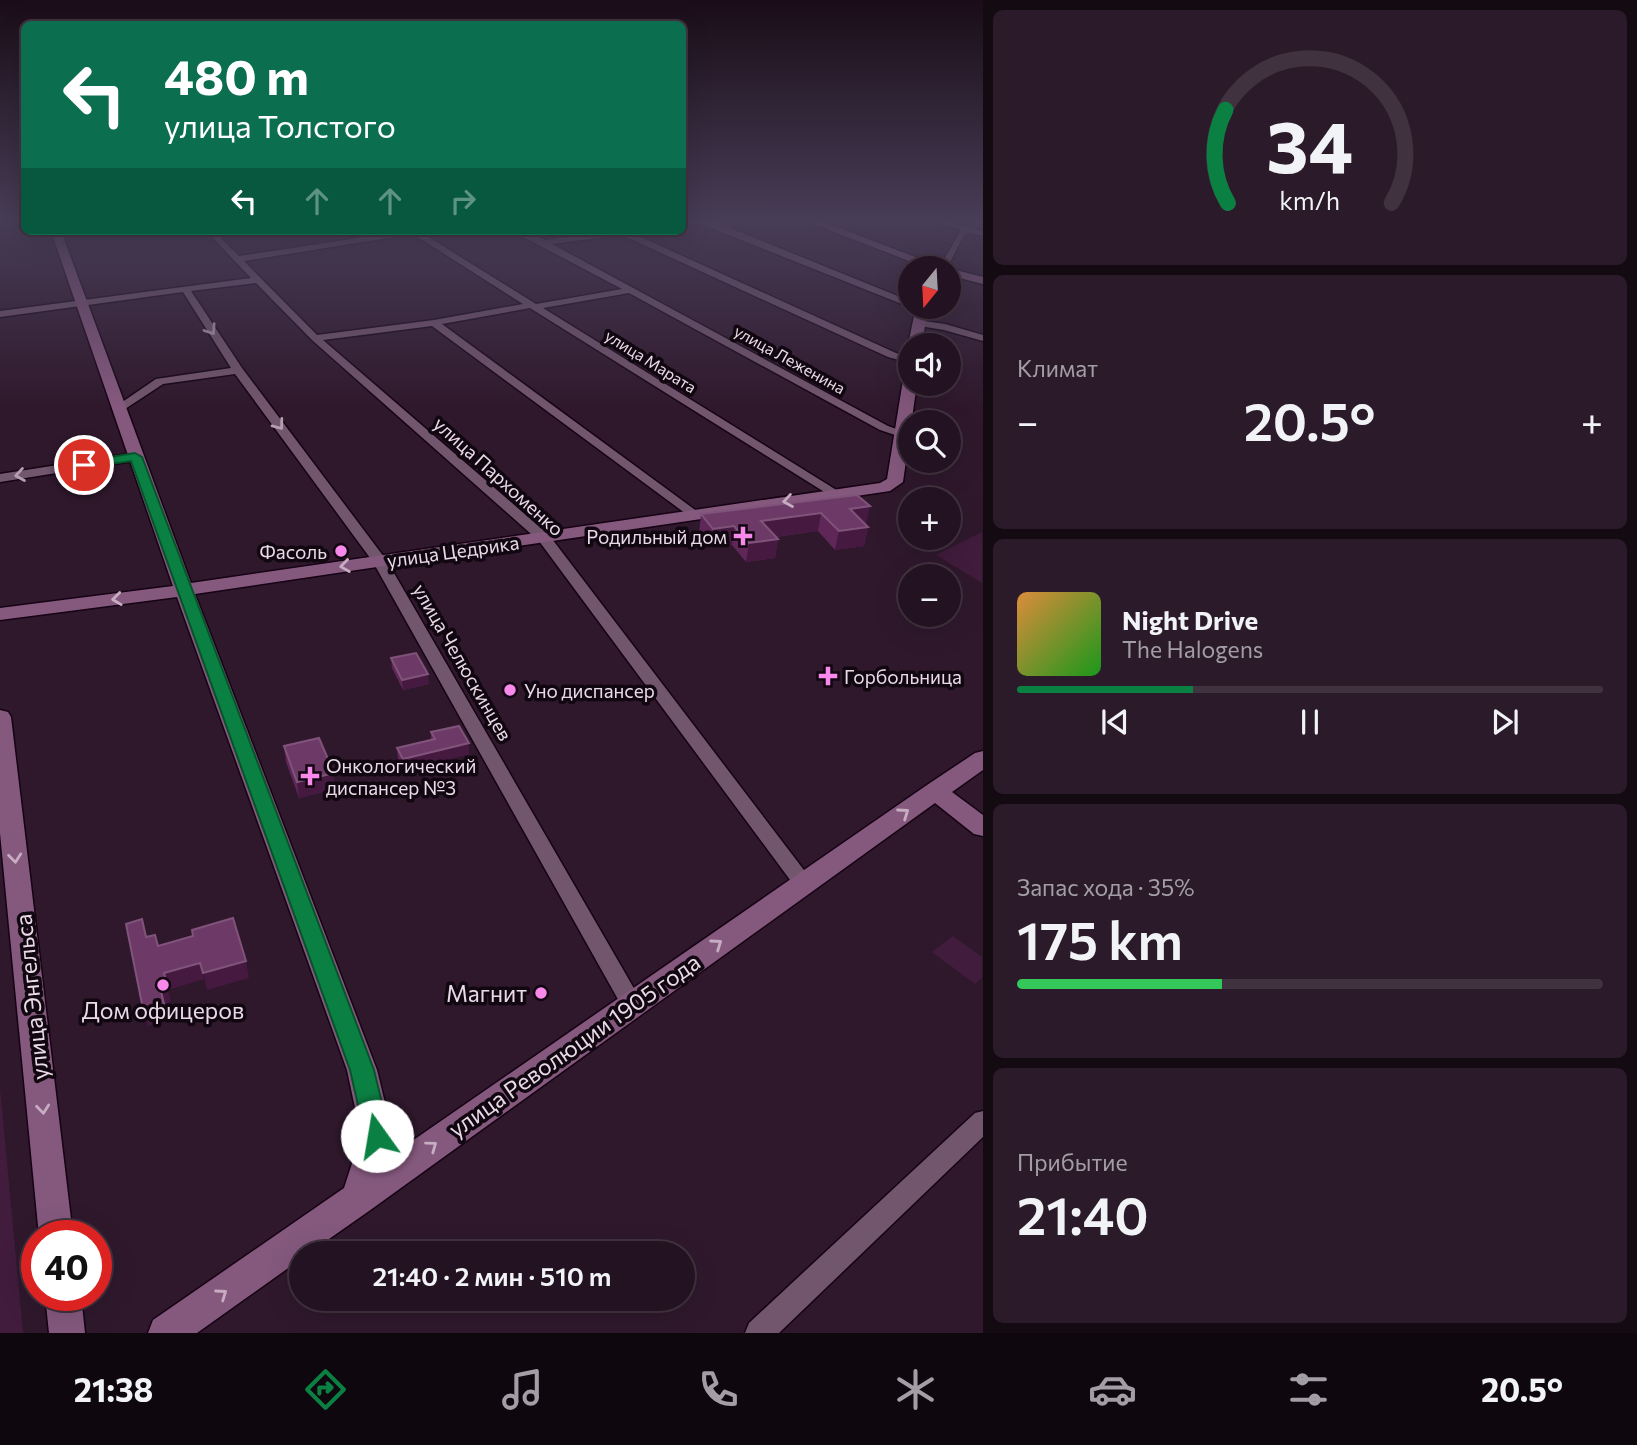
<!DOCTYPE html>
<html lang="ru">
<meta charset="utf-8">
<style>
:root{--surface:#231221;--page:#2b1b2a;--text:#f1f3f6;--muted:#a39ea5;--line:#40323f;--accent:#0b8043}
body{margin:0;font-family:Commissioner,sans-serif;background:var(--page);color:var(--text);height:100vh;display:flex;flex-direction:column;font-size:26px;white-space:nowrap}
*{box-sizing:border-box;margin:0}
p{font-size:23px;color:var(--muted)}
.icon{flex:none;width:38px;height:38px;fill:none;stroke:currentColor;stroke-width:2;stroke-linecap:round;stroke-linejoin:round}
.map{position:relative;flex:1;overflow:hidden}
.side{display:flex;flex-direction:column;gap:10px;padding:10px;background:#130a12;width:654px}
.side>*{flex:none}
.banner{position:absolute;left:21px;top:21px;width:665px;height:214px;border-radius:10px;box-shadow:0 7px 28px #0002,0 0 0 2px var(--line);background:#0b6e4f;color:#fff;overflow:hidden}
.needle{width:46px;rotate:198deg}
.tools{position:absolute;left:898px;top:256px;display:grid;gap:14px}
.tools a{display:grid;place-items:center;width:63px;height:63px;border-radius:50%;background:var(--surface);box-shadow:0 7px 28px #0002,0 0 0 2px var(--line);font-size:35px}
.speed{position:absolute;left:21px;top:1220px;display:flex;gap:14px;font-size:35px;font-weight:700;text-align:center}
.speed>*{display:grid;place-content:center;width:91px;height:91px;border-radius:50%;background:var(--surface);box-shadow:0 7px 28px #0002,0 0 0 2px var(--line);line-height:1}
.speed .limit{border:10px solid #d22;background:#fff;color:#111}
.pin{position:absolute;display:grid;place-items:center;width:60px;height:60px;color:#fff;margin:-30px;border:4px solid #fff;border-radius:50%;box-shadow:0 2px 7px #0007}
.me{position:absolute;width:77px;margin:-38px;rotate:347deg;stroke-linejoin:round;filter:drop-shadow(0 0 5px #0008)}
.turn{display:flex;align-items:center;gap:24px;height:147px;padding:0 28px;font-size:32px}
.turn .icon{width:91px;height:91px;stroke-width:2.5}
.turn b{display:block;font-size:49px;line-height:60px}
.lanes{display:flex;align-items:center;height:66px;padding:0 28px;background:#0003;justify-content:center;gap:35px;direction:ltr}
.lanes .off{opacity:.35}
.big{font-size:52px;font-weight:600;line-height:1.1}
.side .tile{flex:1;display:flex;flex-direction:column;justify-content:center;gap:10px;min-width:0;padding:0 24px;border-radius:10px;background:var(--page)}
.side .dial{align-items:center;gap:0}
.dial svg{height:182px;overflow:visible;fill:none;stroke:var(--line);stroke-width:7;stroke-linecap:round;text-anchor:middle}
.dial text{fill:var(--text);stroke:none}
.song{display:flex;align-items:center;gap:21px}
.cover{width:84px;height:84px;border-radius:10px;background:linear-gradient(135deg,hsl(30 70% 55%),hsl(120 70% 35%))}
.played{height:7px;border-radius:4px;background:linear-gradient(90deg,var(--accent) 30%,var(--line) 30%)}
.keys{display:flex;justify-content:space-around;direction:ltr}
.heat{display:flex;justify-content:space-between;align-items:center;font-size:38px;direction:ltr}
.charge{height:10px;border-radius:5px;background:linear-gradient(90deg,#34c759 35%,var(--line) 0)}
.trip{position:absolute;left:289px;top:1241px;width:406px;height:70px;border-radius:35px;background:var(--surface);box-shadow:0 7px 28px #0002,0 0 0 2px var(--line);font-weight:600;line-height:70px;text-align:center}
.dock{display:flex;height:112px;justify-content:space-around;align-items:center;background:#0e070d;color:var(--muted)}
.dock .icon{width:49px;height:49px}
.dock .selected{color:var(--accent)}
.dock b{font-size:32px;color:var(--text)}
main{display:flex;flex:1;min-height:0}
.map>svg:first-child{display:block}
</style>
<main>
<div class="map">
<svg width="983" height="1333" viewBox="0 0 983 1333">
<rect width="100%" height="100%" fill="#2f182c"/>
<path fill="#411c3d" d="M 982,532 L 982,583 L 936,555 Z
M 953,936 L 982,957 L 982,978 L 975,984 L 932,952 Z
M 0,1088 L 23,1333 L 0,1333 Z"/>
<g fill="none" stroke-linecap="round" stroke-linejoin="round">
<g stroke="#160314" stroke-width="3">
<path id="street" d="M 682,221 L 713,221 L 910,301 L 910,306 L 912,306 L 907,306 L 701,224 L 682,225 Z
M 932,221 L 946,221 L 967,227 L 976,221 L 983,221 L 983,224 L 974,229 L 983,231 L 983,236 L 969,233 L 964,235 L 947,268 L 939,268 L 961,230 Z
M 206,231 L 214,231 L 239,256 L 404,231 L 424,231 L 422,233 L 536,304 L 622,289 L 512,231 L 523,231 L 545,240 L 614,231 L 635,231 L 632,233 L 896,353 L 910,357 L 910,363 L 888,357 L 622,235 L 552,244 L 888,426 L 905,432 L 907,434 L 901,437 L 880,430 L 629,293 L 543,308 L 838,491 L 838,497 L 834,498 L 530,308 L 442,324 L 698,512 L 698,518 L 693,519 L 432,326 L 323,340 L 549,535 L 810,878 L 813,883 L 810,888 L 803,890 L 796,888 L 539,541 L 312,340 L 256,283 L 191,291 L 242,368 L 387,561 L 643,1004 L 640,1010 L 632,1013 L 624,1010 L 373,562 L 235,374 L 163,384 L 122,411 L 112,409 L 156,379 L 231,368 L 183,292 L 0,317 L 0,311 L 251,278 ZM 413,234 L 523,304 L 434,320 L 317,335 L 244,261 Z
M 917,320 L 945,324 L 983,335 L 983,341 L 944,330 L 914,325 L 914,321 Z
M 135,453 L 139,454 L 139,460 L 0,482 L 0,474 Z
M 983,1111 L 983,1137 L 779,1333 L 745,1333 L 749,1323 L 975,1113 Z"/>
</g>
<g stroke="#160314" stroke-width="3">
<path id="secondary" d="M 806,221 L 821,221 L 944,268 L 927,268 Z
M 51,231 L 61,231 L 191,583 L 880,483 L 887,479 L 903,380 L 910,376 L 910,383 L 917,383 L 903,482 L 890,491 L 195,594 L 377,1070 L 393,1136 L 386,1159 L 927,785 L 975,753 L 983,751 L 983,770 L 952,792 L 983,815 L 983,836 L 974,834 L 935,803 L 369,1211 L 309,1253 L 301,1253 L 301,1259 L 197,1333 L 148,1333 L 153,1320 L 344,1188 L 361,1136 L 347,1070 L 177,597 L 0,620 L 0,608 L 173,586 Z
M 947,268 L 952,269 L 983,277 L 983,284 L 948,275 Z
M 916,306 L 928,306 L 922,345 L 910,345 L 910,347 L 908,345 Z
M 0,710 L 8,712 L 11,717 L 73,1236 L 39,1236 L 0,833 Z
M 45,1295 L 81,1295 L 85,1333 L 49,1333 Z"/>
</g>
<use href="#street" fill="#72566d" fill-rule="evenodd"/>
<use href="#secondary" fill="#85597e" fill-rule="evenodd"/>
</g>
<path fill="#5e2758" d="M 857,495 L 866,525 L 868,527 L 864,546 L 835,550 L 818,531 L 776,537 L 778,539 L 775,558 L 746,562 L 732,545 L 711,547 L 699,533 L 701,514 Z
M 391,658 L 429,684 L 403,690 L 392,668 Z
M 431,732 L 469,754 L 404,770 L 398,759 L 397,748 L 431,740 Z
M 284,746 L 335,789 L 299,798 L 286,762 Z"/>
<path fill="#451940" d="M 870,506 L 866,525 L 850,509 Z
M 821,513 L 818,531 L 759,539 L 761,521 Z
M 734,526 L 732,545 L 711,547 L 713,529 Z
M 868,527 L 864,546 L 835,550 L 839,531 Z
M 778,539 L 775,558 L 746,562 L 749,543 Z
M 428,674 L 429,684 L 403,690 L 402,680 Z
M 469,743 L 469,754 L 404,770 L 403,759 Z
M 334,773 L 335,789 L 299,798 L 297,782 Z
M 246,961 L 249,978 L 207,990 L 203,973 Z
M 200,963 L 204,979 L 168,990 L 171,1002 L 164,1004 L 160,987 L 164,973 Z
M 164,1004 L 168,1020 L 148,1026 L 143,1009 Z"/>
<path fill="#6d3a67" stroke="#80537b" stroke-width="2" d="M 857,495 L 870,506 L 850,509 L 868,527 L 839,531 L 821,513 L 761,521 L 778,539 L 749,543 L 734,526 L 713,529 L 701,514 Z
M 416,653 L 428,674 L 402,680 L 391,658 Z
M 459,726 L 469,743 L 403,759 L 397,748 L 435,739 L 431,732 Z
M 319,738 L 334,773 L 297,782 L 284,746 Z
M 233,918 L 246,961 L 203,973 L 200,963 L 164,973 L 167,985 L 160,987 L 164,1004 L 143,1009 L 126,924 L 142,919 L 146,937 L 155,935 L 158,946 L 193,936 L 192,930 Z"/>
<defs><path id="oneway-chevron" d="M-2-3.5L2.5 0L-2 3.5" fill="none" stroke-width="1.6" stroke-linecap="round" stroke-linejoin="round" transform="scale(1.75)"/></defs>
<g stroke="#b49fb0">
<use href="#oneway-chevron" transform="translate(211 330) rotate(56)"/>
<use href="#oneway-chevron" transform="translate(279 425) rotate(53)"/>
<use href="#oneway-chevron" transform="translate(20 475) rotate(171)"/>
</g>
<g stroke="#c7adc2">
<use href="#oneway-chevron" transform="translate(788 501) rotate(171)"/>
<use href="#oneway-chevron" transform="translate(345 566) rotate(172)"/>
<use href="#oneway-chevron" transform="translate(117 599) rotate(173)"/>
<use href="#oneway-chevron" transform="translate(904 813) rotate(-35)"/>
<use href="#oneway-chevron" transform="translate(15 858) rotate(84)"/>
<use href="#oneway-chevron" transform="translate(717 944) rotate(-35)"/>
<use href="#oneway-chevron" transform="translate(43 1109) rotate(84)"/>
<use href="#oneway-chevron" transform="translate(432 1146) rotate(-36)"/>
<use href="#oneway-chevron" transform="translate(222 1294) rotate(-35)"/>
</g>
<linearGradient id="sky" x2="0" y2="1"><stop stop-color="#1a0d18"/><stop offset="0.54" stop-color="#473d56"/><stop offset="1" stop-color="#473d56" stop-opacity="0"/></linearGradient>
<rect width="983" height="408" fill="url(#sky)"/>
<path fill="#0b8043" stroke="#07532c" stroke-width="2" d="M 135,453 L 142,457 L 374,1070 L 390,1136 L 386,1144 L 377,1147 L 369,1144 L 365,1136 L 350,1070 L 131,461 L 84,468 L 78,465 L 84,461 Z"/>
<g fill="#f888ea" stroke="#110710" stroke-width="2.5">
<path d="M739.5 525.5h7v7h7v7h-7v7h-7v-7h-7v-7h7z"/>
<circle cx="341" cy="551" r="7"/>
<path d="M824.5 665.5h7v7h7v7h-7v7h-7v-7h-7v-7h7z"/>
<circle cx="510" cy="690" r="7"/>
<path d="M306.5 765.5h7v7h7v7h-7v7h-7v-7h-7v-7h7z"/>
<circle cx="163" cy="985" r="7"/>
<circle cx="541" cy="993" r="7"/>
</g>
<g text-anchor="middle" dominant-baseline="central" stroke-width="7" stroke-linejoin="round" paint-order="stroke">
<g font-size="16" fill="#eadae7" stroke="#110710">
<text transform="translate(790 359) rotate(29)">улица Леженина</text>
<text transform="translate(651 361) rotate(32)">улица Марата</text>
</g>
<g font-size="19" fill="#eadae7" stroke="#110710">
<text transform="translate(499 476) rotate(42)">улица Пархоменко</text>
<text transform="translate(453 551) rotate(-8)">улица Цедрика</text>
<text transform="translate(463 662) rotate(60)">улица Челюскинцев</text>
</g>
<g font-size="19" fill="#eadae7" stroke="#110710" text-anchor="start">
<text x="727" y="536" text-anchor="end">Родильный дом</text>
<text x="327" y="551" text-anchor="end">Фасоль</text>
<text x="844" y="676">Горбольница</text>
<text x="524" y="690">Уно диспансер</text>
<text x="326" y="765">Онкологический<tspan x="326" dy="22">диспансер №3</tspan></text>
</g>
<g font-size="23" fill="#eadae7" stroke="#110710" text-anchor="end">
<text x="527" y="993">Магнит</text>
<text x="163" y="1010" text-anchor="middle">Дом офицеров</text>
</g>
<g font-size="23" fill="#eadae7" stroke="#110710">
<text transform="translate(31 997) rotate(-96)">улица Энгельса</text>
<text transform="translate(574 1045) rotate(-35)">улица Революции 1905 года</text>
</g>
</g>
</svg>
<div class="tools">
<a><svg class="needle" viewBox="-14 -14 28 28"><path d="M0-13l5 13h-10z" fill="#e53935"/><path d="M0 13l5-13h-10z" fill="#a39ea5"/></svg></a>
<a><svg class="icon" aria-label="sound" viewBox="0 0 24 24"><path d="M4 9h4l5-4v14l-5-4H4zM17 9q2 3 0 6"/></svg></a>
<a><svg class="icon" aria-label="search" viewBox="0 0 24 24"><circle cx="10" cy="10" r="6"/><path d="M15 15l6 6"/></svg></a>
<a>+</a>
<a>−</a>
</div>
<div class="speed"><div class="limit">40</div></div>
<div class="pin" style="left:84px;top:465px;background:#d93025"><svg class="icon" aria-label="arrive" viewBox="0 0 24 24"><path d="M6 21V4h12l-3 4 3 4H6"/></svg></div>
<svg class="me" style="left:377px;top:1136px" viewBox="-20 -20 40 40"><circle r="19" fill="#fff"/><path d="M0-13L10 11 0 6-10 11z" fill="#0b8043"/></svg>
<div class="trip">21:40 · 2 мин · 510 m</div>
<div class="banner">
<div class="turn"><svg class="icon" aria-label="left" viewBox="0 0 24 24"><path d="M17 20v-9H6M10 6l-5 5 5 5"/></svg><div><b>480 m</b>улица Толстого</div></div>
<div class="lanes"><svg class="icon" aria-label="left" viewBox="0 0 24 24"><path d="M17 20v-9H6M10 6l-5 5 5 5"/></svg><svg class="icon off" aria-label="ahead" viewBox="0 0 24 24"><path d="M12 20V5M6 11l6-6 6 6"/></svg><svg class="icon off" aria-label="ahead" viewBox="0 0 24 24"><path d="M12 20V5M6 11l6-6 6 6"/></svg><svg class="icon off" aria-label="right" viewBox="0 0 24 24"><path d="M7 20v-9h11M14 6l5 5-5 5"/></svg></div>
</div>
</div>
<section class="side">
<div class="tile dial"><svg viewBox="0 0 100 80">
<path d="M14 69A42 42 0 1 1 86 69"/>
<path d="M14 69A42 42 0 0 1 13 28" stroke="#0b8043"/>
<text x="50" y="56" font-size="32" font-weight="700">34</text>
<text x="50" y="72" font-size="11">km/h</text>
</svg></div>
<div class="tile"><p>Климат</p>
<div class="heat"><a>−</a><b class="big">20.5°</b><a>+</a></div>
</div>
<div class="tile">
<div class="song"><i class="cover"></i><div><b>Night Drive</b><p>The Halogens</p></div></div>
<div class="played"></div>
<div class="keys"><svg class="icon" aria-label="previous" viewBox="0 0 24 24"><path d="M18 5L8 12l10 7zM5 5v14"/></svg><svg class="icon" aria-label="pause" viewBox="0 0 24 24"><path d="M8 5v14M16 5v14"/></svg><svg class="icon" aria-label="next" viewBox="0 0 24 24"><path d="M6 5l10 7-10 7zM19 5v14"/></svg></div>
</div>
<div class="tile"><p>Запас хода · 35%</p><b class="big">175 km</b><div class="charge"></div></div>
<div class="tile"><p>Прибытие</p><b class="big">21:40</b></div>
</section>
</main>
<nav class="dock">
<b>21:38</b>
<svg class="icon selected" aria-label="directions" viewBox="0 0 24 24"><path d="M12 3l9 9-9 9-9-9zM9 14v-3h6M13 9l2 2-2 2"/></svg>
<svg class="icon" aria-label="music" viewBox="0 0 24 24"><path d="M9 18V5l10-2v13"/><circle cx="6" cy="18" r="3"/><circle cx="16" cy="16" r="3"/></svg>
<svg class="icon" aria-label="phone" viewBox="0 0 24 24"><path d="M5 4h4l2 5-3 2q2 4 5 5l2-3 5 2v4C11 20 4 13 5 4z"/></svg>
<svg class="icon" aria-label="climate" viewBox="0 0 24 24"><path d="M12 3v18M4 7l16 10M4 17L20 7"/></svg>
<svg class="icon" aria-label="car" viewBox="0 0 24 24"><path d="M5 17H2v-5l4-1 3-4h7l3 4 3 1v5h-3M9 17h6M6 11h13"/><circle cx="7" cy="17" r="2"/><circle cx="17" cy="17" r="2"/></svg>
<svg class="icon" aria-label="filters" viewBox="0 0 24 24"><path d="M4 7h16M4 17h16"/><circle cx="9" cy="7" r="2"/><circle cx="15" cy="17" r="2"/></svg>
<b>20.5°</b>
</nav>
